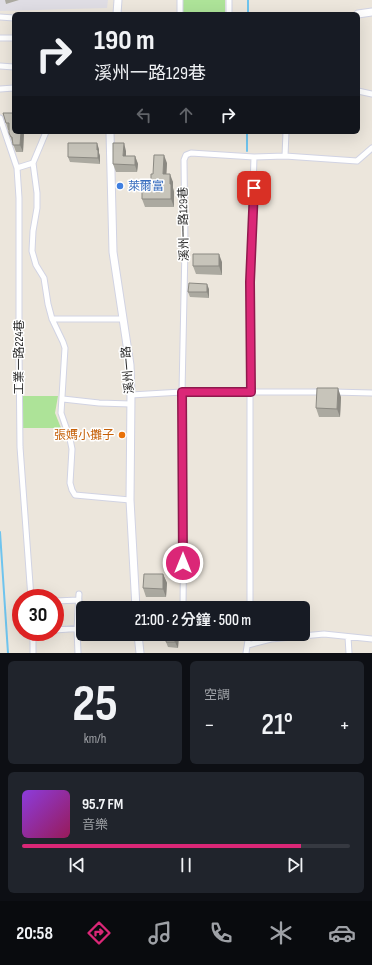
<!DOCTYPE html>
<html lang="zh-TW">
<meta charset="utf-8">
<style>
:root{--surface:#171b24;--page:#20242c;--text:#f1f3f6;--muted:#9ea1a6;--line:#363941;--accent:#db2777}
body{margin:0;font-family:"Sofia Sans Condensed","Noto Sans TC",sans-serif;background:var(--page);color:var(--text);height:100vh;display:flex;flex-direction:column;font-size:15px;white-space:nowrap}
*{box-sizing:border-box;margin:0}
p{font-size:13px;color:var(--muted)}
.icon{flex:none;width:22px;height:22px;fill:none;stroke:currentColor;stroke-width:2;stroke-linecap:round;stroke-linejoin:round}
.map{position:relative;height:653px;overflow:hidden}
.drawer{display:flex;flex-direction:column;gap:8px;padding:8px;background:#0d0f14;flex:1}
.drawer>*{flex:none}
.banner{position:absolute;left:12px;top:12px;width:348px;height:122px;border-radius:6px;box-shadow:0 4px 16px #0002;background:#171b24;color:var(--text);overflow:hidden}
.speed{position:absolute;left:12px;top:589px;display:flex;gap:8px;font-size:20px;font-weight:700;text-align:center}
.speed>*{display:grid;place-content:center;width:52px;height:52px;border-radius:50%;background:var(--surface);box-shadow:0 4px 16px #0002;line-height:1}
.speed .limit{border:6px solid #d22;background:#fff;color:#111}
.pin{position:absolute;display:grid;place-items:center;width:34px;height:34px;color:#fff;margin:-17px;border-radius:8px;box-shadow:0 2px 6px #0006}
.me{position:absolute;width:44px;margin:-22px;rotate:0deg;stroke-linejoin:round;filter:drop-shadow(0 0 3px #0008)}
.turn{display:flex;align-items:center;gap:14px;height:84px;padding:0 16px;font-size:18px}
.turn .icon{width:52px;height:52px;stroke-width:2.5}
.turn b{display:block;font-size:28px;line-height:34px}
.lanes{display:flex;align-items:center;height:38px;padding:0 16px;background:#0003;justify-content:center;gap:20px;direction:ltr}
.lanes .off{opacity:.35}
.big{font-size:30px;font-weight:600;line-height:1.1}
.drawer .widget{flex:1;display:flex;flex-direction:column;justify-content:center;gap:6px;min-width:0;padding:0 14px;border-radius:6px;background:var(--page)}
.drawer .dial{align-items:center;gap:0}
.dial b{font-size:52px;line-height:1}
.song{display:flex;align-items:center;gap:12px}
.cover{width:48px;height:48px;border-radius:6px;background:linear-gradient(135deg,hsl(270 70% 55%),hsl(330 70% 35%))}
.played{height:4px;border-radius:2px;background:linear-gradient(90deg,var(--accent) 85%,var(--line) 85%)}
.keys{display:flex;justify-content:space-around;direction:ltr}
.heat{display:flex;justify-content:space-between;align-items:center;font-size:22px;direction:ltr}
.drawer .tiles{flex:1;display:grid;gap:8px;grid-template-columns:1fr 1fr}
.widget:last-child{grid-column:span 2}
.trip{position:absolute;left:76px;top:601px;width:234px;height:40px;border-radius:6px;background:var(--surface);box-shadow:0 4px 16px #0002;font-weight:600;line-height:40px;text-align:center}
.menu{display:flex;height:64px;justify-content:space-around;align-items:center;background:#090b0e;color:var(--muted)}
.menu .icon{width:28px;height:28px}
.menu .on{color:var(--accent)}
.menu b{font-size:18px;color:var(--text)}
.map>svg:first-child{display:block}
</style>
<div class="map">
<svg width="372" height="653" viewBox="0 0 372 653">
<rect width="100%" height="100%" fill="#ece6dc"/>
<path fill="#dfdde4" d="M 0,0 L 108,0 L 107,8 L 0,11 Z"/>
<path fill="#ade398" d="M 181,0 L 225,0 L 225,14 L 181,14 Z
M 20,396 L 58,396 L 55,413 L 61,428 L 21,428 Z"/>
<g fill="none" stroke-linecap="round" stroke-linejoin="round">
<path stroke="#6fc4ee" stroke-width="2" d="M 248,13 L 248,0
M 247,151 L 247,132
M 0,532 L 8,653"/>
<g stroke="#d1d3e3" stroke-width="7">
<path id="street" d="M 229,0 L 229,14
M 180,14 L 180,0
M 0,17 L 14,18
M 0,38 L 14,38
M 0,66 L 14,67
M 0,89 L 14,88
M 358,91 L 372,94
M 0,118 L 17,168 L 19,198 L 19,349 L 20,447 L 31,598
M 285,156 L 286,132
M 33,163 L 37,193 L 37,208 L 33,231 L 32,251 L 36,265 L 44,278 L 48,304 L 52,319 L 63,342 L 65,348 L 61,413 L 70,439 L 72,449 L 70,483 L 72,490 L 75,495 L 130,500
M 17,168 L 33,163 L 46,132
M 52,319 L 122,319
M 333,392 L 372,393
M 131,395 L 182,392 L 323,392
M 63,399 L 99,403 L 131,404
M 55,601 L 79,600
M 183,608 L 184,506 L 182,392 L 185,247 L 184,160 L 186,155 L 191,153 L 254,157 L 285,156 L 357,161 L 372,148
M 250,608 L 250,282 L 254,157
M 55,630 L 83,628
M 33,632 L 33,653
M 348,637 L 349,653
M 248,645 L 271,639 L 324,634 L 372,639
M 78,653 L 77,629 L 79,594
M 246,653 L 249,634"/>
</g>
<g stroke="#d1d3e3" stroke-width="9">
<path id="secondary" d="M 117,14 L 118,0
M 358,14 L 372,12
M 110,132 L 113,252 L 130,365 L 131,395 L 130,500 L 136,608
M 138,634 L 140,653"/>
</g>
<use href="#street" stroke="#fff" stroke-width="5"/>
<use href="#secondary" stroke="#fff" stroke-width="7"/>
</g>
<path fill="#aba9a0" d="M 5,0 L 19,0 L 6,4 Z
M 3,113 L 24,132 L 23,152 L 16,152 L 9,133 L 9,130 L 8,130 L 6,123 Z
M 99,149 L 99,153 L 100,156 L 100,164 L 70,162 L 68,157 Z
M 126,151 L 126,156 L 135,156 L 138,164 L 137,172 L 116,172 L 113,164 Z
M 167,163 L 166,174 L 173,182 L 173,188 L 174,192 L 174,207 L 145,207 L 142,199 L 151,184 L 153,174 Z
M 222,262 L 222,275 L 196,274 L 193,266 Z
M 209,289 L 209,298 L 190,297 L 188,292 Z
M 341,397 L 340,417 L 319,417 L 316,408 Z
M 163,574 L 167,583 L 166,597 L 146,597 L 143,588 Z
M 167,634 L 179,634 L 178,648 L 168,647 L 166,642 Z"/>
<path fill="#8b8982" d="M 21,132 L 24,132 L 23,152 L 20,145 Z
M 97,143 L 99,149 L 99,153 L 100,156 L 100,164 L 98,158 L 97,150 Z
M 124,143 L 126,151 L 126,163 L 123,156 Z
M 164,155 L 167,163 L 166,182 L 163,174 Z
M 135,156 L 138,164 L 137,172 L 135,165 Z
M 170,174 L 173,182 L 173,188 L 174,192 L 174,207 L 171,199 L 170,184 Z
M 219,254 L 222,262 L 222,275 L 219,266 Z
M 207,284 L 209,289 L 209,298 L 207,292 Z
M 338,388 L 341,397 L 340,417 L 337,409 Z
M 163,574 L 167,583 L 166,597 L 163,589 Z
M 176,634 L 179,634 L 178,648 L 175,642 Z"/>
<path fill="#c7c4ba" stroke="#8b8982" d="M 3,113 L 14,113 L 14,132 L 21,132 L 20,145 L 13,145 L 12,137 L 11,137 L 9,133 L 9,123 L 6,123 Z
M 68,143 L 97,143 L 97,150 L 98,150 L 98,158 L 68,157 Z
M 113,143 L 124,143 L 123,156 L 135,156 L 135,165 L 113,164 Z
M 154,155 L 164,155 L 163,174 L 170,174 L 170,184 L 171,184 L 171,199 L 142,199 L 142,184 L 151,184 L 151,174 L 153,174 Z
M 193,254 L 219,254 L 219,266 L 193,266 Z
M 189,283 L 207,284 L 207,292 L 188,292 Z
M 317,388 L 338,388 L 337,409 L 316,408 Z
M 144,574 L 163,574 L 163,589 L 143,588 Z
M 167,634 L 176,634 L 175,642 L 166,642 Z"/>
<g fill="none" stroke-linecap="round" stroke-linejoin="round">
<g stroke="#8e194d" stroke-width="10">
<path id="route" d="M 183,563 L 182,392 L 251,392 L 250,282 L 254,188"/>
</g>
<use href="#route" stroke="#db2777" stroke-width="7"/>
</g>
<circle fill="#3f7fe0" stroke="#fff" stroke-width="1.5" cx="120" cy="186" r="4"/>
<circle fill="#e8710a" stroke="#fff" stroke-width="1.5" cx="122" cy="435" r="4"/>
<g text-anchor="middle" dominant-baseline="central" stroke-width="3" stroke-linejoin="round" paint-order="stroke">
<g font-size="12" fill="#366cbe" stroke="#fff" text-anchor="start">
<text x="128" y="186">萊爾富</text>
</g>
<g font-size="12" fill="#2a2a2a" stroke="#fff">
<text transform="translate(184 224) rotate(-91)">溪州一路129巷</text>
<text transform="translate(19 357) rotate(-90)">工業一路224巷</text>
<text transform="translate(128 370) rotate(-95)">溪州一路</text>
</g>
<g font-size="12" fill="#c56008" stroke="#fff" text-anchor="end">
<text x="114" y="435">張媽小攤子</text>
</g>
</g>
</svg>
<div class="speed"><div class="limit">30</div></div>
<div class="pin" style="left:254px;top:188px;background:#d93025"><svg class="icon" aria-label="arrive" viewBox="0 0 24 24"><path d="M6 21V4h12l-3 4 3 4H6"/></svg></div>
<svg class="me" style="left:183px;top:563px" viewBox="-20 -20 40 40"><circle r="17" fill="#db2777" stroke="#fff" stroke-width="3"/><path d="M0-11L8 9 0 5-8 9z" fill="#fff"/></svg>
<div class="trip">21:00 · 2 分鐘 · 500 m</div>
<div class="banner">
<div class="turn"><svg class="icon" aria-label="right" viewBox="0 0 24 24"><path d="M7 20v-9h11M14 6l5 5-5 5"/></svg><div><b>190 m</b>溪州一路129巷</div></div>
<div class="lanes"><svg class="icon off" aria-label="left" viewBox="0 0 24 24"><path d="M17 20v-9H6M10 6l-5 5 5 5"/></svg><svg class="icon off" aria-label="ahead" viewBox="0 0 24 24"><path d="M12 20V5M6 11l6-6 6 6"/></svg><svg class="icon" aria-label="right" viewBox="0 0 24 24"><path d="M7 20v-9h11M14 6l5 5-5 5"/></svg></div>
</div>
</div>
<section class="drawer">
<div class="tiles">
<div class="widget dial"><b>25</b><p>km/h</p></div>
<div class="widget"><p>空調</p>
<div class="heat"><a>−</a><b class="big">21°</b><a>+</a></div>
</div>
<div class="widget">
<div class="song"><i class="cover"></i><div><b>95.7 FM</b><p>音樂</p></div></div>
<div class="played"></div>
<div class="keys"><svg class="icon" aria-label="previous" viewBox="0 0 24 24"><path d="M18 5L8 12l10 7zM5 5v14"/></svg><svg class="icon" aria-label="pause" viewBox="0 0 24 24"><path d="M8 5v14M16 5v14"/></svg><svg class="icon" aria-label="next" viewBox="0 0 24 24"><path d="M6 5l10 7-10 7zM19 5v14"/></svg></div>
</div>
</div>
</section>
<nav class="menu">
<b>20:58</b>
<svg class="icon on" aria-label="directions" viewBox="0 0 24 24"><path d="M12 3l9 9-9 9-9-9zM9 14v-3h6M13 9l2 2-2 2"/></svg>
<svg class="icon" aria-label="music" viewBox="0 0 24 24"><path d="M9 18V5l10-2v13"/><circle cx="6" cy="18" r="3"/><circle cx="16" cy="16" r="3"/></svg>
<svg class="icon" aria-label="phone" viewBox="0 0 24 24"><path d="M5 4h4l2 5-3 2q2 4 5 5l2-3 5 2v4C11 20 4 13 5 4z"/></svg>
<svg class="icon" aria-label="climate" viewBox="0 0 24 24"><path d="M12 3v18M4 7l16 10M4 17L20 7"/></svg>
<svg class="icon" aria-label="car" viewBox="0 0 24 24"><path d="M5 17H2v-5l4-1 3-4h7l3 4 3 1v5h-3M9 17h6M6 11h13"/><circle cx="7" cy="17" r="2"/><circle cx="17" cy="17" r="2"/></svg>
</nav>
